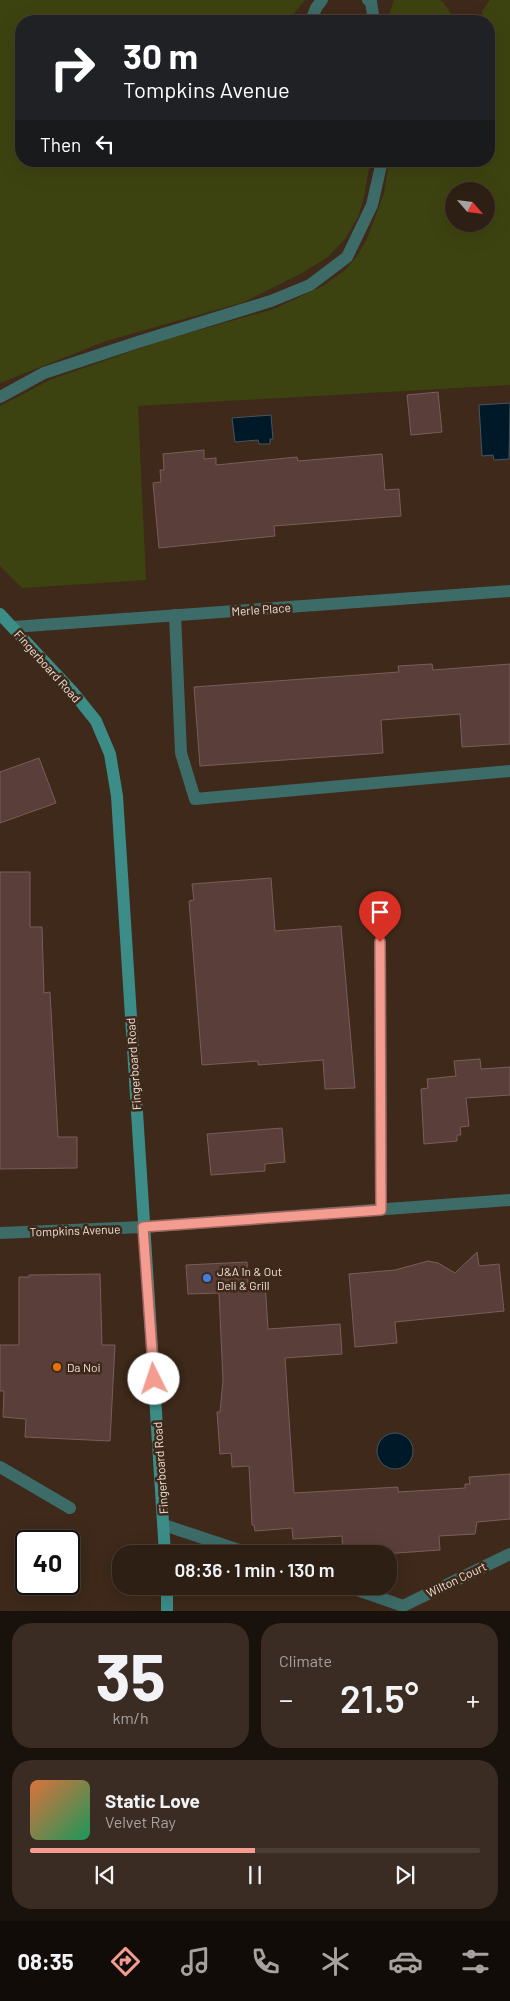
<!DOCTYPE html>
<meta charset="utf-8">
<style>
:root{--surface:#2e1f14;--page:#3a2c22;--text:#f1f3f6;--muted:#a7a2a0;--line:#493d34;--accent:#f59c91}
body{margin:0;font-family:Barlow,sans-serif;background:var(--page);color:var(--text);height:100vh;display:flex;flex-direction:column;font-size:19px;white-space:nowrap}
*{box-sizing:border-box;margin:0}
p{font-size:16px;color:var(--muted)}
.icon{flex:none;width:28px;height:28px;fill:none;stroke:currentColor;stroke-width:2;stroke-linecap:round;stroke-linejoin:round}
.map{position:relative;height:1611px;overflow:hidden}
.drawer{display:flex;flex-direction:column;gap:12px;padding:12px;background:#19110b;flex:1}
.drawer>*{flex:none}
.guide{position:absolute;left:15px;top:15px;width:480px;height:152px;border-radius:20px;box-shadow:0 5px 20px #0002,0 0 0 1px var(--line);background:#202124;color:#fff;overflow:hidden}
.needle{width:32px;rotate:118deg}
.controls{position:absolute;left:445px;top:182px;display:grid;gap:10px}
.controls a{display:grid;place-items:center;width:50px;height:50px;border-radius:50%;background:var(--surface);box-shadow:0 5px 20px #0002,0 0 0 1px var(--line);font-size:25px}
.speed{position:absolute;left:15px;top:1530px;display:flex;gap:10px;font-size:25px;font-weight:700;text-align:center}
.speed>*{display:grid;place-content:center;width:65px;height:65px;border-radius:50%;background:var(--surface);box-shadow:0 5px 20px #0002,0 0 0 1px var(--line);line-height:1}
.speed .limit{border:2px solid #111;border-radius:8px;background:#fff;color:#111}
.pin{position:absolute;display:grid;place-items:center;width:42px;height:42px;color:#fff;margin:-51px -21px;border-radius:50% 50% 50% 0;rotate:-45deg;box-shadow:0 0 5px #0007}
.pin .icon{rotate:45deg}
.me{position:absolute;width:55px;margin:-28px;rotate:356deg;stroke-linejoin:round;filter:drop-shadow(0 0 4px #0008)}
.turn{display:flex;align-items:center;gap:18px;height:105px;padding:0 25px;font-size:22px}
.turn .icon{width:65px;height:65px;stroke-width:2.5}
.turn b{display:block;font-size:35px;line-height:42px}
.then{display:flex;align-items:center;height:48px;padding:0 25px;background:#0003;gap:10px;font-size:19px}
.big{font-size:38px;font-weight:600;line-height:1.1}
.drawer .card{flex:1;display:flex;flex-direction:column;justify-content:center;gap:8px;min-width:0;padding:0 18px;border-radius:20px;background:var(--page)}
.drawer .dial{align-items:center;gap:0}
.dial b{font-size:65px;line-height:1}
.song{display:flex;align-items:center;gap:15px}
.cover{width:60px;height:60px;border-radius:8px;background:linear-gradient(135deg,hsl(20 70% 55%),hsl(150 70% 35%))}
.played{height:5px;border-radius:2px;background:linear-gradient(90deg,var(--accent) 50%,var(--line) 50%)}
.keys{display:flex;justify-content:space-around;direction:ltr}
.heat{display:flex;justify-content:space-between;align-items:center;font-size:28px;direction:ltr}
.drawer .tiles{flex:1;display:grid;gap:12px;grid-template-columns:1fr 1fr}
.card:last-child{grid-column:span 2}
.trip{position:absolute;left:112px;top:1545px;width:285px;height:50px;border-radius:20px;background:var(--surface);box-shadow:0 5px 20px #0002,0 0 0 1px var(--line);font-weight:600;line-height:50px;text-align:center}
.tab-bar{display:flex;height:80px;justify-content:space-around;align-items:center;background:#120c08;color:var(--muted)}
.tab-bar .icon{width:35px;height:35px}
.tab-bar .active{color:var(--accent)}
.tab-bar b{font-size:22px;color:var(--text)}
.map>svg:first-child{display:block}
</style>
<div class="map">
<svg width="510" height="1611" viewBox="0 0 510 1611">
<rect width="100%" height="100%" fill="#3e291a"/>
<path fill="#3d4310" fill-rule="evenodd" d="M 0,0 L 305,0 L 288,21 L 21,21 L 21,161 L 370,161 L 364,197 L 358,217 L 345,239 L 328,257 L 302,273 L 244,302 L 106,341 L 0,383 Z
M 394,0 L 439,0 L 443,2 L 456,21 L 387,21 Z
M 490,0 L 510,0 L 510,385 L 138,406 L 146,580 L 22,588 L 0,566 L 0,406 L 52,379 L 164,340 L 274,309 L 323,286 L 345,270 L 357,256 L 367,239 L 384,193 L 389,161 L 489,161 L 489,57 L 491,53 L 489,46 L 489,21 L 483,21 L 482,11 ZM 454,191 L 486,191 L 486,224 L 454,224 Z"/>
<path fill="#001929" stroke="#47555d" d="M 510,403 L 509,459 L 494,460 L 493,455 L 482,456 L 479,405 Z
M 271,415 L 273,439 L 270,439 L 270,444 L 259,444 L 258,440 L 235,442 L 232,418 Z
M377 1451a18 18 0 1 1 36 0a18 18 0 1 1-36 0Z"/>
<path fill="#5a3e3a" stroke="#7b5d5a" d="M 438,392 L 442,432 L 411,435 L 407,395 Z
M 204,450 L 204,459 L 216,458 L 216,465 L 297,457 L 298,461 L 382,454 L 385,490 L 399,489 L 401,516 L 274,526 L 275,536 L 159,548 L 153,483 L 161,482 L 160,470 L 164,470 L 163,454 Z
M 432,664 L 433,670 L 510,664 L 510,744 L 462,747 L 460,714 L 381,720 L 383,753 L 200,766 L 194,687 L 399,672 L 398,666 Z
M 39,758 L 56,803 L 0,823 L 0,772 Z
M 0,872 L 30,872 L 30,927 L 42,927 L 44,993 L 50,992 L 58,1137 L 77,1137 L 77,1168 L 0,1169 Z
M 271,878 L 275,931 L 341,926 L 355,1088 L 325,1089 L 323,1060 L 258,1065 L 258,1061 L 202,1065 L 189,901 L 194,900 L 192,884 Z
M 480,1059 L 481,1069 L 510,1067 L 510,1095 L 466,1098 L 469,1126 L 460,1127 L 461,1135 L 457,1135 L 457,1141 L 424,1144 L 421,1089 L 428,1088 L 427,1079 L 456,1076 L 454,1061 Z
M 282,1128 L 285,1162 L 265,1164 L 265,1171 L 211,1175 L 207,1134 Z
M 477,1252 L 479,1266 L 499,1264 L 504,1311 L 395,1322 L 397,1343 L 355,1347 L 349,1274 L 395,1270 L 428,1261 L 438,1263 L 455,1273 Z
M 247,1262 L 248,1283 L 265,1282 L 268,1329 L 340,1324 L 342,1354 L 285,1358 L 294,1493 L 398,1487 L 398,1492 L 465,1488 L 465,1484 L 470,1484 L 469,1477 L 510,1474 L 510,1519 L 477,1522 L 475,1534 L 439,1536 L 440,1550 L 383,1554 L 343,1554 L 342,1536 L 293,1539 L 292,1528 L 255,1531 L 254,1525 L 252,1525 L 249,1466 L 232,1467 L 231,1453 L 220,1454 L 217,1412 L 220,1412 L 223,1380 L 219,1293 L 188,1294 L 186,1265 Z
M 100,1274 L 102,1345 L 115,1345 L 110,1441 L 25,1437 L 26,1419 L 3,1417 L 4,1391 L 0,1391 L 0,1345 L 19,1345 L 19,1277 L 29,1277 L 29,1275 Z"/>
<g fill="none" stroke-linecap="round" stroke-linejoin="round">
<path stroke="#3c6b68" stroke-width="12" d="M 368,0 L 371,2 L 374,21
M 311,21 L 316,8 L 322,0
M 0,397 L 44,373 L 138,342 L 271,301 L 310,285 L 347,257 L 372,205 L 382,161
M 175,615 L 181,753 L 195,799 L 510,771"/>
<path stroke="#3c6b68" stroke-width="12" d="M 13,627 L 510,591
M 380,942 L 381,1210
M 0,1233 L 143,1227 L 510,1200
M 0,1467 L 70,1508
M 164,1525 L 251,1554
M 346,1586 L 403,1606 L 510,1554"/>
<path stroke="#3c8d88" stroke-width="12" d="M 0,614 L 72,691 L 96,721 L 110,754 L 117,796 L 165,1554
M 167,1586 L 167,1611"/>
</g>
<g fill="none" stroke-linecap="round" stroke-linejoin="round">
<g stroke="#9f655e" stroke-width="12">
<path id="route" d="M 154,1379 L 143,1227 L 381,1210 L 380,942"/>
</g>
<use href="#route" stroke="#f59c91" stroke-width="9"/>
</g>
<circle fill="#3f7fe0" stroke="#3e291a" stroke-width="2" cx="207" cy="1278" r="5"/>
<circle fill="#e8710a" stroke="#3e291a" stroke-width="2" cx="57" cy="1367" r="5"/>
<g text-anchor="middle" dominant-baseline="central" stroke-width="5" stroke-linejoin="round" paint-order="stroke">
<g font-size="12" fill="#eee0d6" stroke="#3e291a">
<text transform="translate(261 609) rotate(-4)">Merle Place</text>
<text transform="translate(48 666) rotate(48)">Fingerboard Road</text>
<text transform="translate(133 1064) rotate(-94)">Fingerboard Road</text>
<text transform="translate(75 1230) rotate(-2)">Tompkins Avenue</text>
<text transform="translate(160 1468) rotate(-94)">Fingerboard Road</text>
<text transform="translate(456 1579) rotate(-26)">Wilton Court</text>
</g>
<g font-size="12" fill="#eee0d6" stroke="#3e291a" text-anchor="start">
<text x="217" y="1271">J&amp;A In &amp; Out<tspan x="217" dy="14">Deli &amp; Grill</tspan></text>
<text x="67" y="1367">Da Noi</text>
</g>
</g>
</svg>
<div class="controls">
<a><svg class="needle" viewBox="-14 -14 28 28"><path d="M0-13l5 13h-10z" fill="#e53935"/><path d="M0 13l5-13h-10z" fill="#a7a2a0"/></svg></a>
</div>
<div class="speed"><div class="limit">40</div></div>
<div class="pin" style="left:380px;top:942px;background:#d93025"><svg class="icon" aria-label="arrive" viewBox="0 0 24 24"><path d="M6 21V4h12l-3 4 3 4H6"/></svg></div>
<svg class="me" style="left:154px;top:1379px" viewBox="-20 -20 40 40"><circle r="19" fill="#fff"/><path d="M0-13L10 11 0 6-10 11z" fill="#f59c91"/></svg>
<div class="trip">08:36 · 1 min · 130 m</div>
<div class="guide">
<div class="turn"><svg class="icon" aria-label="right" viewBox="0 0 24 24"><path d="M7 20v-9h11M14 6l5 5-5 5"/></svg><div><b>30 m</b>Tompkins Avenue</div></div>
<div class="then">Then<svg class="icon" aria-label="left" viewBox="0 0 24 24"><path d="M17 20v-9H6M10 6l-5 5 5 5"/></svg></div>
</div>
</div>
<section class="drawer">
<div class="tiles">
<div class="card dial"><b>35</b><p>km/h</p></div>
<div class="card"><p>Climate</p>
<div class="heat"><a>−</a><b class="big">21.5°</b><a>+</a></div>
</div>
<div class="card">
<div class="song"><i class="cover"></i><div><b>Static Love</b><p>Velvet Ray</p></div></div>
<div class="played"></div>
<div class="keys"><svg class="icon" aria-label="previous" viewBox="0 0 24 24"><path d="M18 5L8 12l10 7zM5 5v14"/></svg><svg class="icon" aria-label="pause" viewBox="0 0 24 24"><path d="M8 5v14M16 5v14"/></svg><svg class="icon" aria-label="next" viewBox="0 0 24 24"><path d="M6 5l10 7-10 7zM19 5v14"/></svg></div>
</div>
</div>
</section>
<nav class="tab-bar">
<b>08:35</b>
<svg class="icon active" aria-label="directions" viewBox="0 0 24 24"><path d="M12 3l9 9-9 9-9-9zM9 14v-3h6M13 9l2 2-2 2"/></svg>
<svg class="icon" aria-label="music" viewBox="0 0 24 24"><path d="M9 18V5l10-2v13"/><circle cx="6" cy="18" r="3"/><circle cx="16" cy="16" r="3"/></svg>
<svg class="icon" aria-label="phone" viewBox="0 0 24 24"><path d="M5 4h4l2 5-3 2q2 4 5 5l2-3 5 2v4C11 20 4 13 5 4z"/></svg>
<svg class="icon" aria-label="climate" viewBox="0 0 24 24"><path d="M12 3v18M4 7l16 10M4 17L20 7"/></svg>
<svg class="icon" aria-label="car" viewBox="0 0 24 24"><path d="M5 17H2v-5l4-1 3-4h7l3 4 3 1v5h-3M9 17h6M6 11h13"/><circle cx="7" cy="17" r="2"/><circle cx="17" cy="17" r="2"/></svg>
<svg class="icon" aria-label="filters" viewBox="0 0 24 24"><path d="M4 7h16M4 17h16"/><circle cx="9" cy="7" r="2"/><circle cx="15" cy="17" r="2"/></svg>
</nav>
